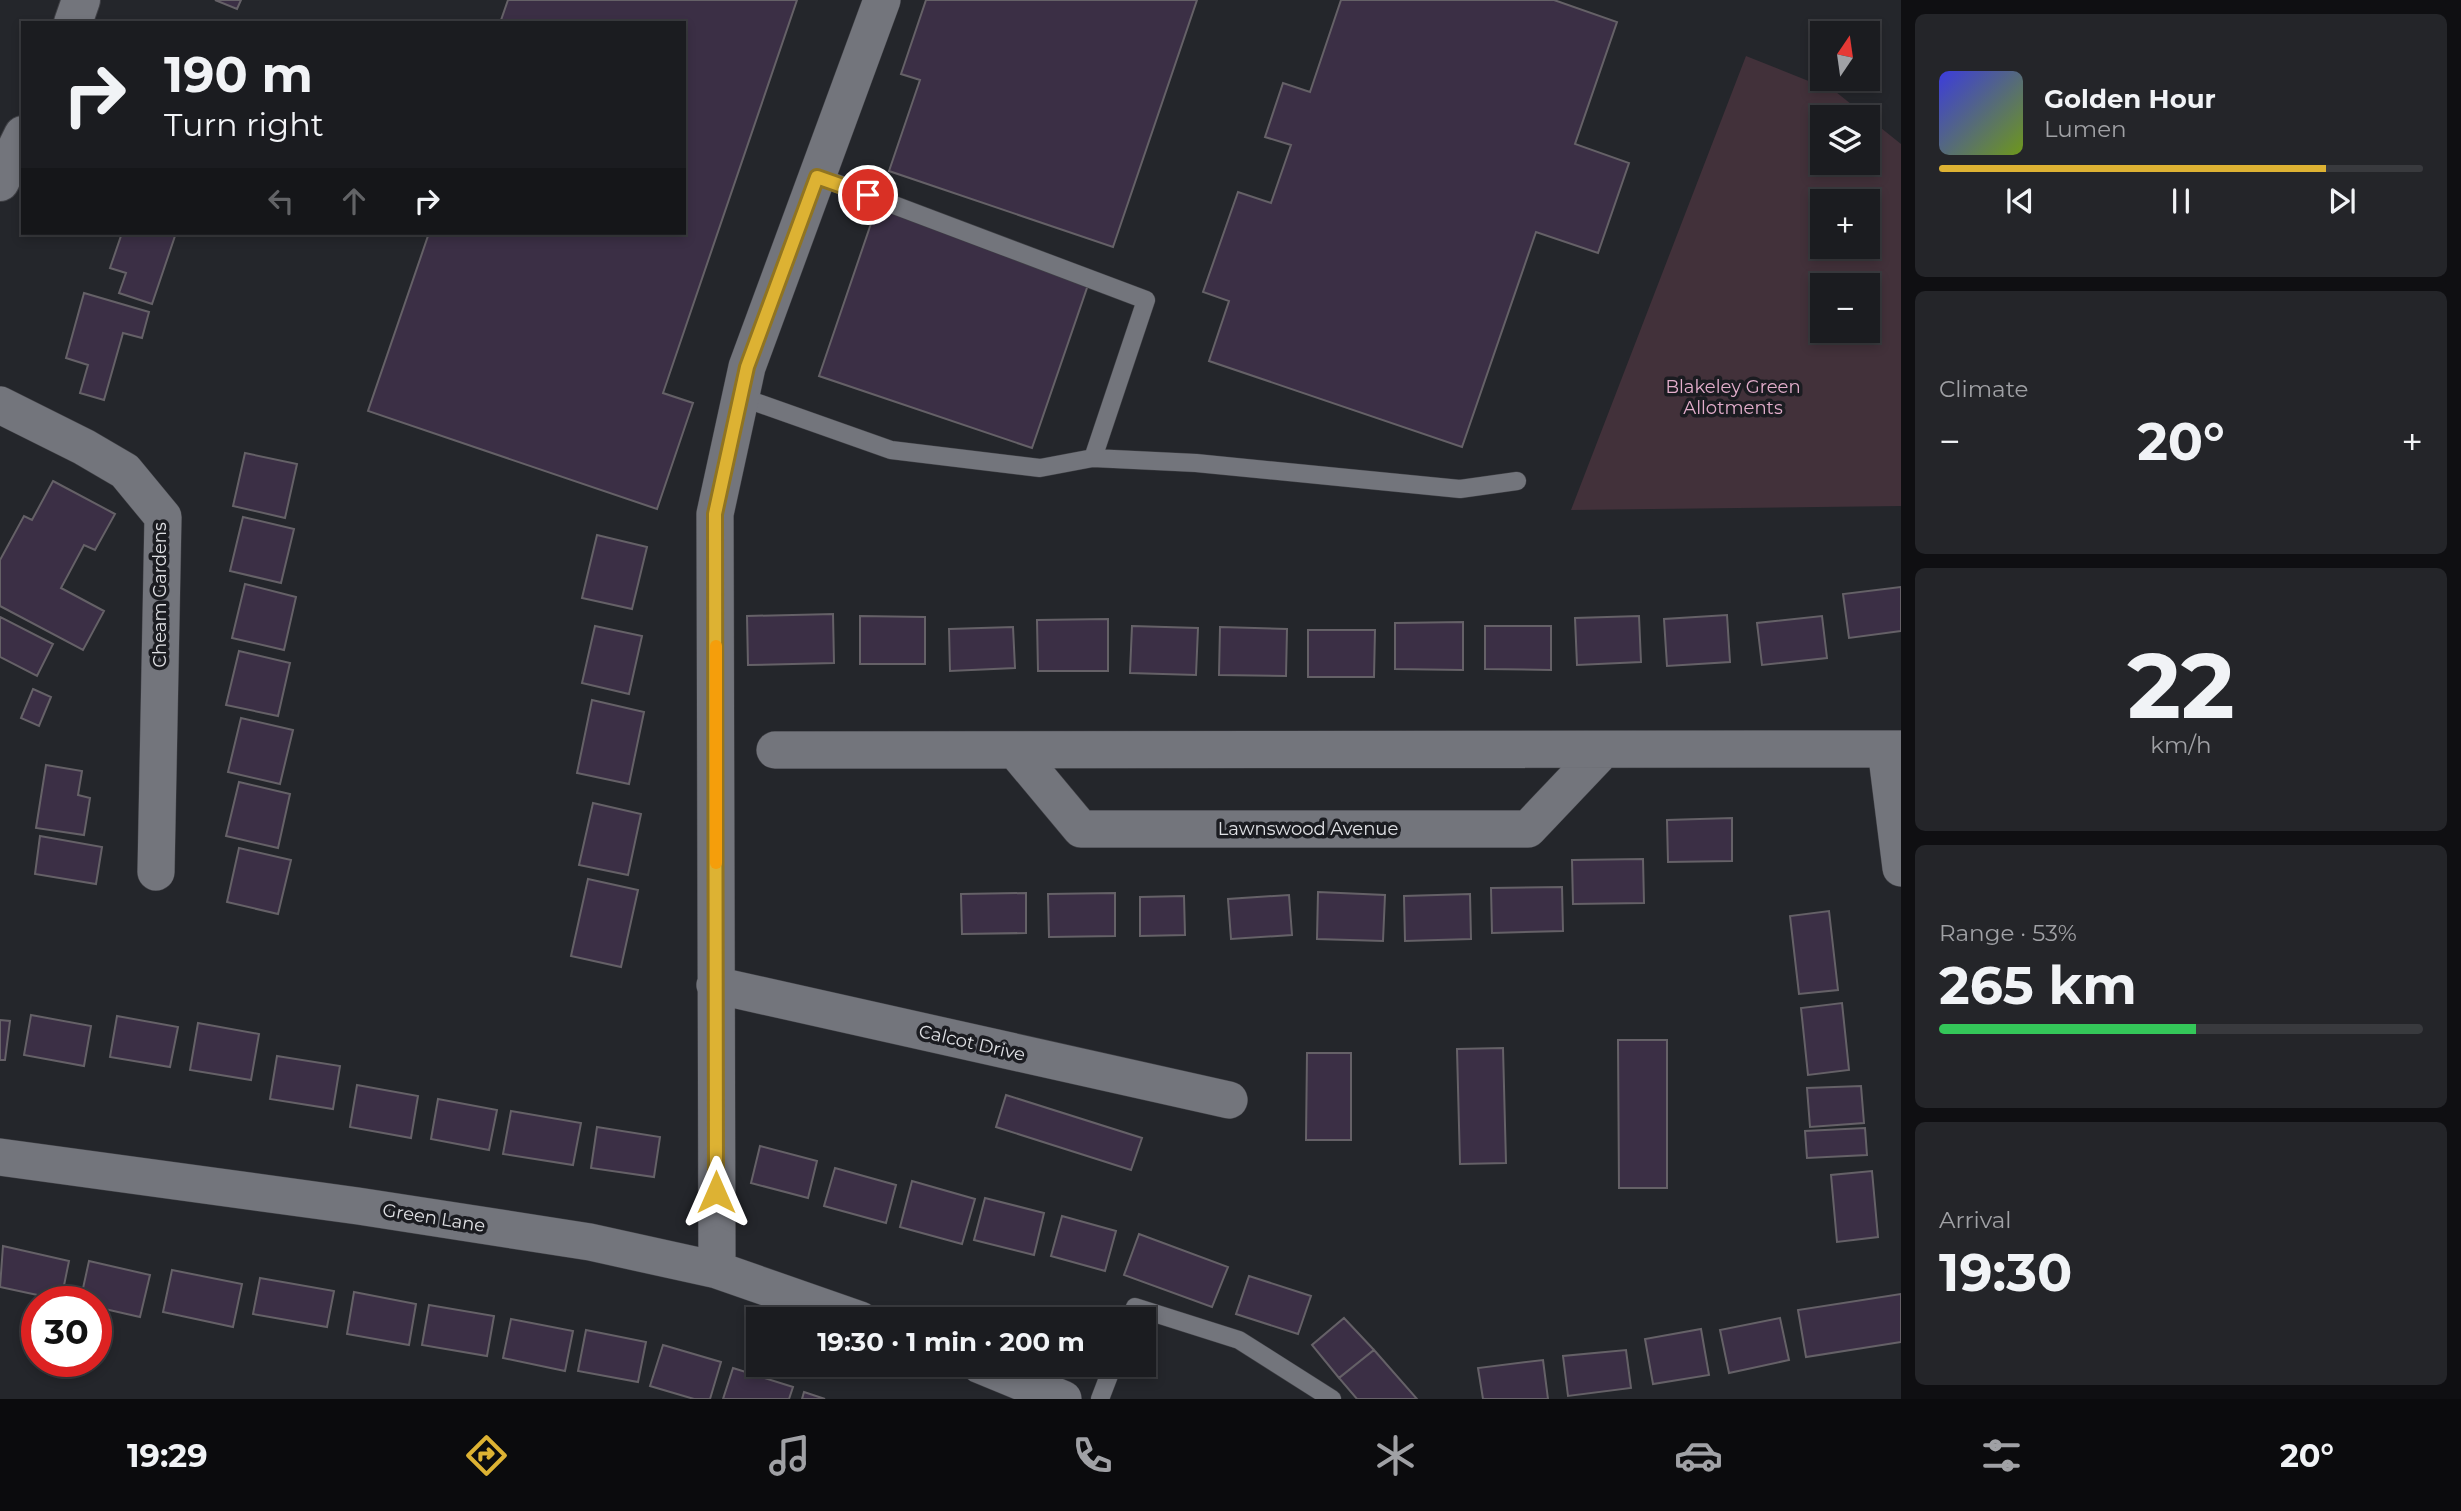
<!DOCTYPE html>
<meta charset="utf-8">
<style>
:root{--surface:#1b1c20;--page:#242529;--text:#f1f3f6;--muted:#a0a1a5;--line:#393a3e;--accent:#ddb233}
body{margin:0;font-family:Montserrat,sans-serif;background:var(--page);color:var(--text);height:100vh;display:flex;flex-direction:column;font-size:26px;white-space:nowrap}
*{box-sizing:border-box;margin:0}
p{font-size:23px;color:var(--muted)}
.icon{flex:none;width:38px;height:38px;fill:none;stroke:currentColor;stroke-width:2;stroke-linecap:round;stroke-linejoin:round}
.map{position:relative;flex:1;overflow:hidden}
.side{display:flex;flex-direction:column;gap:14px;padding:14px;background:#0f0f12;width:560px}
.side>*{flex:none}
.top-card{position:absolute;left:21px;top:21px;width:665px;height:214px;border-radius:0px;box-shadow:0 4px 10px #0003,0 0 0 2px var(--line);background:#1b1c20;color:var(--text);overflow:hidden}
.needle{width:46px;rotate:13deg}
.buttons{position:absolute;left:1810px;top:21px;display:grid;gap:14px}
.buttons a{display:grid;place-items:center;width:70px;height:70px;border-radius:0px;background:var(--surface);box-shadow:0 4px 10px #0003,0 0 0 2px var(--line);font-size:35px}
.speed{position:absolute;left:21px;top:1286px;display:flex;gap:14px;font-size:35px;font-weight:700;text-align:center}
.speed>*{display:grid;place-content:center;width:91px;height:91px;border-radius:50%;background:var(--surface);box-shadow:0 4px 10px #0003,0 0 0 2px var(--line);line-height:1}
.speed .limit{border:10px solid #d22;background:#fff;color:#111}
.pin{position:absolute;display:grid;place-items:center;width:60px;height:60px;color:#fff;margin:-30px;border:4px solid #fff;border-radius:50%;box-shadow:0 2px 7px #0007}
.me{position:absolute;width:77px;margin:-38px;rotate:0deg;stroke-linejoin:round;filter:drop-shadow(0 0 5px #0008)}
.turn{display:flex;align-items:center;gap:24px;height:147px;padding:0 28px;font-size:32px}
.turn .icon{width:91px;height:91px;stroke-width:2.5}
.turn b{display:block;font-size:49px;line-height:60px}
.lanes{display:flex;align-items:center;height:66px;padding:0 28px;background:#0003;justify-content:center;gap:35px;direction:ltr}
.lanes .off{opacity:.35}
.big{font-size:52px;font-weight:700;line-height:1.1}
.side .widget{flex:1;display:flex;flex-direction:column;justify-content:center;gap:10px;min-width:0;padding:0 24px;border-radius:10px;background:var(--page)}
.side .dial{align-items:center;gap:0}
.dial b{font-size:91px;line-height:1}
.song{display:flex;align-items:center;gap:21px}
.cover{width:84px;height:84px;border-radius:10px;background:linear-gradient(135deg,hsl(240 70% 55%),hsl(80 70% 35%))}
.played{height:7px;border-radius:4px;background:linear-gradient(90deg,var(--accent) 80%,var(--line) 80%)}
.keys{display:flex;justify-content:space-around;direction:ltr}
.heat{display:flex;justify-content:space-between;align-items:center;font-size:38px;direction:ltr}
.charge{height:10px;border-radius:5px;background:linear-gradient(90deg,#34c759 53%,var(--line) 0)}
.trip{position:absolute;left:746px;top:1307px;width:410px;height:70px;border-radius:0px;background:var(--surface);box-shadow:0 4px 10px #0003,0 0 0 2px var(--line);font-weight:700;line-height:70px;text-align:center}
.tabs{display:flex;height:112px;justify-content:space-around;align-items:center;background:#0b0b0d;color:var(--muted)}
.tabs .icon{width:49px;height:49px}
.tabs .active{color:var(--accent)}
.tabs b{font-size:32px;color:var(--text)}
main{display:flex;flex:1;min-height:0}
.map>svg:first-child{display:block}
</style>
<main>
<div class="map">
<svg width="1901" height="1399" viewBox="0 0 1901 1399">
<rect width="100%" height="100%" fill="#24262b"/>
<path fill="#42313a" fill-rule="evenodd" d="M 1746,56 L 1836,92 L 1901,144 L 1901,506 L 1571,510 ZM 1822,117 L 1867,117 L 1867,163 L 1822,163 ZM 1822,201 L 1867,201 L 1867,247 L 1822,247 ZM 1822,285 L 1867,285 L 1867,331 L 1822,331 Z"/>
<path fill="#3b2f45" stroke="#656167" stroke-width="2" d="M 215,0 L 241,0 L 237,9 Z
M 508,0 L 797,0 L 663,393 L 693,403 L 657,509 L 368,411 L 429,233 L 684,233 L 684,23 L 500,23 Z
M 926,0 L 1197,0 L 1113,247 L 889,171 L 920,80 L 901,74 Z
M 1341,0 L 1554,0 L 1617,22 L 1575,144 L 1629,163 L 1598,253 L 1536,232 L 1462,447 L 1209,361 L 1229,301 L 1203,292 L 1238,192 L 1271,203 L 1291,145 L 1265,137 L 1283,83 L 1310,92 Z
M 877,206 L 1090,279 L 1032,448 L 819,376 Z
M 122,233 L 176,233 L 152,304 L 119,293 L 126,273 L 110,268 Z
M 84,293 L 149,312 L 142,338 L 123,333 L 104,400 L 80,393 L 88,365 L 66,358 Z
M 245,453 L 297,464 L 285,518 L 233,506 Z
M 53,481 L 115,514 L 95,550 L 84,545 L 61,588 L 104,611 L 83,650 L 0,606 L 0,560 L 24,516 L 32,520 Z
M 243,517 L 294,529 L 281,583 L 230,571 Z
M 597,535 L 647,547 L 632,609 L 582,598 Z
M 245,584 L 296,597 L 284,650 L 232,638 Z
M 1901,587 L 1901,631 L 1849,638 L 1843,594 Z
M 833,614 L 834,663 L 748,665 L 747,616 Z
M 1727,615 L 1730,662 L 1667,666 L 1664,619 Z
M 860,616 L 925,617 L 925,664 L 860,664 Z
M 1639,616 L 1641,662 L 1577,665 L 1575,618 Z
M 1822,616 L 1827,658 L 1762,665 L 1757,623 Z
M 0,617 L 53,644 L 37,676 L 0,657 Z
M 1108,619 L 1108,671 L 1038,671 L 1037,620 Z
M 1463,622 L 1463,670 L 1395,669 L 1395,623 Z
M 595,626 L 642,636 L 629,694 L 582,683 Z
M 1132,626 L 1198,628 L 1196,675 L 1130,673 Z
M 1485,626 L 1551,626 L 1551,670 L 1485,669 Z
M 1013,627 L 1015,668 L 950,671 L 949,629 Z
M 1220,627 L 1287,629 L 1286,676 L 1219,675 Z
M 1308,630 L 1375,630 L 1374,677 L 1308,677 Z
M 239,651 L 290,663 L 278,716 L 226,705 Z
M 33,689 L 51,697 L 39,726 L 21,718 Z
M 592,700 L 644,712 L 629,784 L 577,773 Z
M 241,718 L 293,730 L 280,784 L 228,772 Z
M 46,765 L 82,771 L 78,795 L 90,798 L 84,835 L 36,828 Z
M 239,782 L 290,794 L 278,848 L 226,836 Z
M 593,803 L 641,814 L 628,875 L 579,865 Z
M 1732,818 L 1732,861 L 1668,862 L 1667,820 Z
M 40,836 L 102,847 L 96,884 L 35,874 Z
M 239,848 L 291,860 L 278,914 L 227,902 Z
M 1643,859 L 1644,903 L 1573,904 L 1572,860 Z
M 588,879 L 638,890 L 621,967 L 571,956 Z
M 1562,887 L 1563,931 L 1492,933 L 1491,888 Z
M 1318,892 L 1385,895 L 1383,941 L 1317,939 Z
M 1026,893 L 1026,933 L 962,934 L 961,894 Z
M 1115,893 L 1115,936 L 1049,937 L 1048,894 Z
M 1470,894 L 1471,939 L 1405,941 L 1404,896 Z
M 1289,895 L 1292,935 L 1231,939 L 1228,899 Z
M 1184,896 L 1185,935 L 1140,936 L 1140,897 Z
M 1829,911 L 1838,990 L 1799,994 L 1790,916 Z
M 1842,1003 L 1849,1070 L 1808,1075 L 1801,1008 Z
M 31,1015 L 91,1026 L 84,1066 L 24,1055 Z
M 117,1016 L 178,1027 L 170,1067 L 110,1057 Z
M 0,1020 L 10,1021 L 5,1060 L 0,1060 Z
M 198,1023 L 259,1034 L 251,1080 L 190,1070 Z
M 1618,1040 L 1667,1040 L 1667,1188 L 1619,1188 Z
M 1503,1048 L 1506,1163 L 1460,1164 L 1457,1049 Z
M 1307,1053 L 1351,1053 L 1351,1140 L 1306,1140 Z
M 277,1056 L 340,1066 L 333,1109 L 270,1099 Z
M 357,1085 L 418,1096 L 411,1138 L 350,1127 Z
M 1861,1086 L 1864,1123 L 1810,1127 L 1807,1088 Z
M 1006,1095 L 1142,1138 L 1131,1170 L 996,1127 Z
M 438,1099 L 497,1110 L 489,1150 L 431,1139 Z
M 511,1111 L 581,1123 L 573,1165 L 503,1154 Z
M 597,1127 L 660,1137 L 654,1177 L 591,1168 Z
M 1865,1128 L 1867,1155 L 1807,1158 L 1805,1131 Z
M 760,1146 L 817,1161 L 808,1198 L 751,1183 Z
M 835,1168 L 896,1185 L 886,1223 L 824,1206 Z
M 1872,1171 L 1878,1237 L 1837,1242 L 1831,1175 Z
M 912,1181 L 975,1199 L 962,1244 L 900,1227 Z
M 985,1198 L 1044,1213 L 1034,1255 L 974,1240 Z
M 1062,1216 L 1116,1231 L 1105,1271 L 1051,1256 Z
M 1139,1234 L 1228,1267 L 1212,1307 L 1124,1275 Z
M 3,1246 L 69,1261 L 61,1300 L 0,1287 Z
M 89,1261 L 150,1275 L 140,1317 L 96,1307 L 96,1302 L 80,1302 Z
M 172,1270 L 242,1284 L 233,1327 L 163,1312 Z
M 1249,1276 L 1311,1296 L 1298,1334 L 1236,1314 Z
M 260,1278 L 334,1291 L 327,1327 L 253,1314 Z
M 354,1292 L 416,1304 L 409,1345 L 347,1334 Z
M 1901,1294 L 1901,1342 L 1806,1357 L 1798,1310 Z
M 429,1305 L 494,1316 L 487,1356 L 422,1345 Z
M 1344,1318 L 1374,1350 L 1339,1378 L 1312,1345 Z
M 1780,1318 L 1789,1360 L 1729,1373 L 1720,1330 Z
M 511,1319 L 573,1331 L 565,1371 L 503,1358 Z
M 1701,1329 L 1709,1375 L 1653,1384 L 1645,1339 Z
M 586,1330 L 646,1342 L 638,1382 L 578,1371 Z
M 663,1345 L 721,1362 L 710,1399 L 694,1399 L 650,1386 Z
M 1374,1350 L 1417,1399 L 1357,1399 L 1339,1378 Z
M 1626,1350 L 1631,1388 L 1568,1396 L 1563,1356 Z
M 1543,1360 L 1548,1399 L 1483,1399 L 1478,1368 Z
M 733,1368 L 793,1387 L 789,1399 L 723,1399 Z
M 804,1392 L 825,1399 L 802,1399 Z"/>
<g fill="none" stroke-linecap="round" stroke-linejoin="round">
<g stroke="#404146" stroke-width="19">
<path id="service" d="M 817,176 L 1146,300 L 1093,458
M 741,397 L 891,450 L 1040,468 L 1093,458 L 1196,463 L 1460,489 L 1517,481
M 1131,1320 L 1135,1307 L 1239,1340 L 1332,1399
M 1100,1399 L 1113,1365"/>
</g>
<g stroke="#404146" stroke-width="38">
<path id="minor" d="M 0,405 L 84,447 L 125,471 L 163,517 L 156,872
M 1886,749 L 1901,868
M 775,750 L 1901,749
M 1015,750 L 1081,829 L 1528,829 L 1603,750
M 715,985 L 1229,1100
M 0,1157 L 358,1206 L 590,1242 L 717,1270 L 860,1320
M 717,1270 L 715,514 L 747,367 L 882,0
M 980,1365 L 1063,1399"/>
</g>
<g stroke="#404146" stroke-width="40">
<path id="tertiary" d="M 73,23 L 81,0
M 0,182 L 23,135"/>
</g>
<use href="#service" stroke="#73757c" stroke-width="18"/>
<use href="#minor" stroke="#73757c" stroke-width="37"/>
<use href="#tertiary" stroke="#73757c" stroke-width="38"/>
</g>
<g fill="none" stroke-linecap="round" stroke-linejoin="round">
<g stroke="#907421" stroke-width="18">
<path id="route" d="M 716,1192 L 715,514 L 747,367 L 817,177 L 868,195"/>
</g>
<use href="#route" stroke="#ddb233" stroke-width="12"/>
<path stroke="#f59e0b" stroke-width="12" d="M 716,646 L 716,863"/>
</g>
<g text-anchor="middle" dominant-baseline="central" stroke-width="7" stroke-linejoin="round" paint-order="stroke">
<g font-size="18" fill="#e3aecc" stroke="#1b1c21">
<text x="1733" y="387">Blakeley Green<tspan x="1733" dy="21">Allotments</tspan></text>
</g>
<g font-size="18" fill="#e0e1e5" stroke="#1b1c21">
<text transform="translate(160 595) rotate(-90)">Cheam Gardens</text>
<text x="1308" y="829">Lawnswood Avenue</text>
<text transform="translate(972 1043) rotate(13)">Calcot Drive</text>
<text transform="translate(434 1218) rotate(9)">Green Lane</text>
</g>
</g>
</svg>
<div class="buttons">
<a><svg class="needle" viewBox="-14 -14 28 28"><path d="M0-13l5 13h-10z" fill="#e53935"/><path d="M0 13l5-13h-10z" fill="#a0a1a5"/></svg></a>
<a><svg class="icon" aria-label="layers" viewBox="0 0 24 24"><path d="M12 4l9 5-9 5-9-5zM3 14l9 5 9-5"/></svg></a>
<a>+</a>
<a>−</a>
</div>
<div class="speed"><div class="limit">30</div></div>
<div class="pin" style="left:868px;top:195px;background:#d93025"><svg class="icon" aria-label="arrive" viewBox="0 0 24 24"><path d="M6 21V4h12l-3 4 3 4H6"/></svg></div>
<svg class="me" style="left:716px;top:1192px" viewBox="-20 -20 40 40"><path d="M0-17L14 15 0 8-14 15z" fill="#ddb233" stroke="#fff" stroke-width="4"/></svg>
<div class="trip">19:30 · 1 min · 200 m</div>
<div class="top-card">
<div class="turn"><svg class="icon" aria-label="right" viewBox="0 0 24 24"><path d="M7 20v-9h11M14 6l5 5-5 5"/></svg><div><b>190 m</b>Turn right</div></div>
<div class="lanes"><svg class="icon off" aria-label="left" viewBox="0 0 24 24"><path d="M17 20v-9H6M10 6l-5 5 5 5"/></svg><svg class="icon off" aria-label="ahead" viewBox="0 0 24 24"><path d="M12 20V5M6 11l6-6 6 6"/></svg><svg class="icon" aria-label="right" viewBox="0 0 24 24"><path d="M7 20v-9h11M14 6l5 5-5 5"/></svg></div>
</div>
</div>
<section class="side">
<div class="widget">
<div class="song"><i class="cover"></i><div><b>Golden Hour</b><p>Lumen</p></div></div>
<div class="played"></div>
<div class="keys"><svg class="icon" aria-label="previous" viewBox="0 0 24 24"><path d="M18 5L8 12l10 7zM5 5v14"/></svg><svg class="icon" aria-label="pause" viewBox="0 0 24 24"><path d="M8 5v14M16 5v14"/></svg><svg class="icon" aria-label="next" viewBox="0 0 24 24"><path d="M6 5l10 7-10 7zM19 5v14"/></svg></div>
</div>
<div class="widget"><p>Climate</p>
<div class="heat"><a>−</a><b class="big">20°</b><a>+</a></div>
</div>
<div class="widget dial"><b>22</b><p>km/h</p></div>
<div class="widget"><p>Range · 53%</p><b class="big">265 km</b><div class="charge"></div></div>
<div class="widget"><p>Arrival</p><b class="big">19:30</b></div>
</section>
</main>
<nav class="tabs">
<b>19:29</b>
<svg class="icon active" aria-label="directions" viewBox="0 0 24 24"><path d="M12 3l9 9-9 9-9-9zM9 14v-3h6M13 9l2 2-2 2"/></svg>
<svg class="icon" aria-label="music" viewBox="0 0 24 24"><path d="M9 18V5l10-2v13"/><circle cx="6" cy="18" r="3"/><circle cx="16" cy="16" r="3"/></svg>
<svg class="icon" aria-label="phone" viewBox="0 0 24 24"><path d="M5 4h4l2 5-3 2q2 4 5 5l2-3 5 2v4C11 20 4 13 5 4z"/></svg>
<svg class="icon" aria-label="climate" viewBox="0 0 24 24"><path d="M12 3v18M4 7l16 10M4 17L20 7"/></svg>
<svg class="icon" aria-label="car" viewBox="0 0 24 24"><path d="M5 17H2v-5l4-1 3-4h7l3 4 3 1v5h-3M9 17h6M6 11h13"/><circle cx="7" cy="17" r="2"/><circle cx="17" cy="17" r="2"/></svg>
<svg class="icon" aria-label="filters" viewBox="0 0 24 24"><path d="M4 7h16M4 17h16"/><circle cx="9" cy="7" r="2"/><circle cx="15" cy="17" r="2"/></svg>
<b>20°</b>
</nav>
